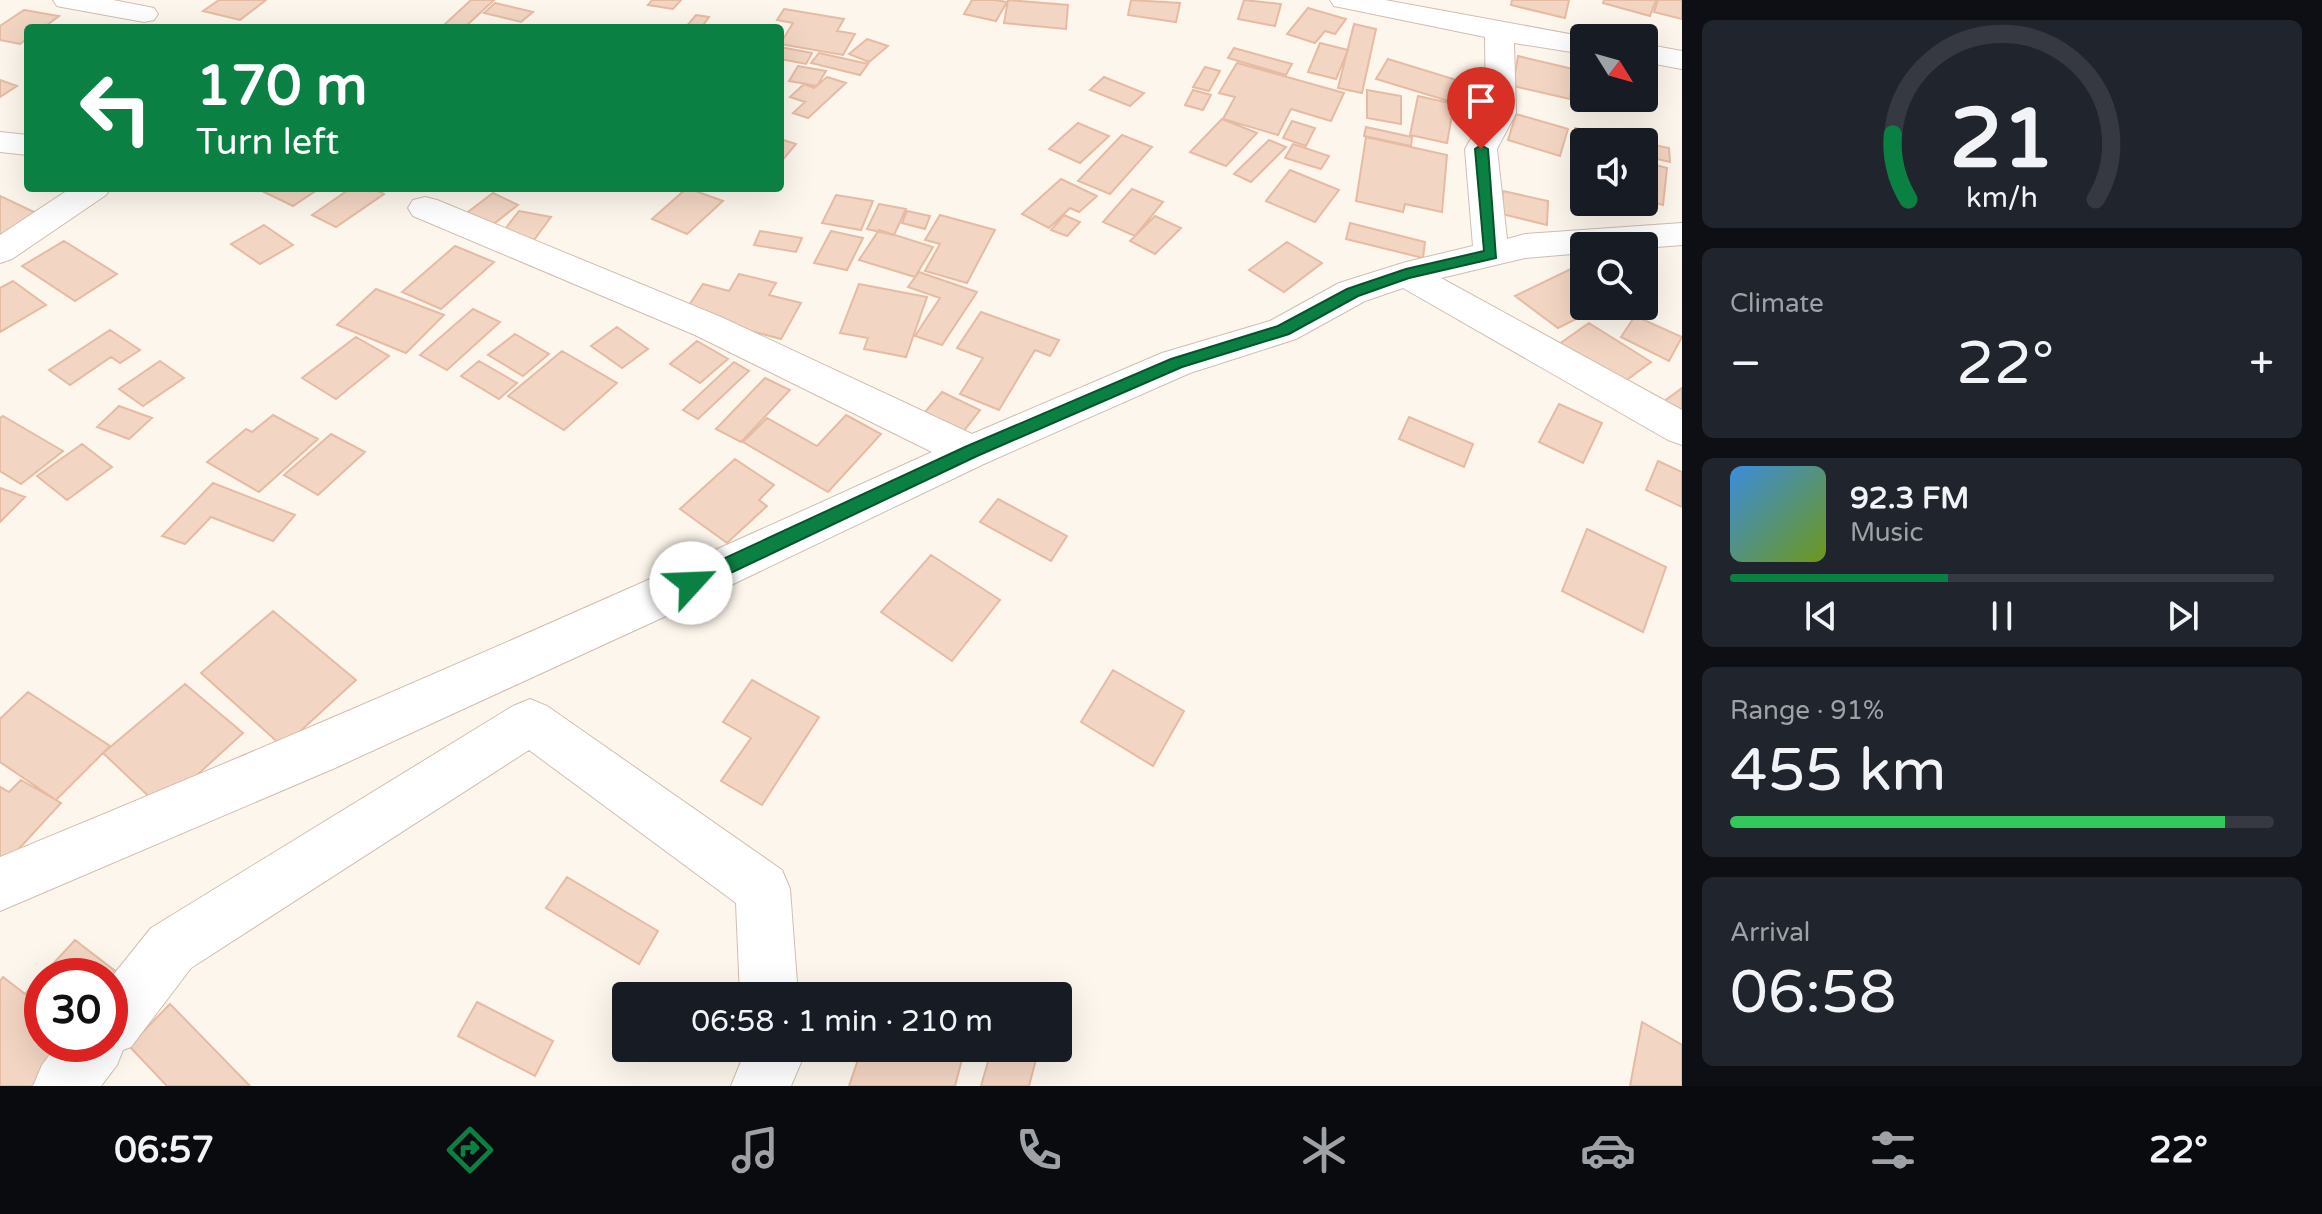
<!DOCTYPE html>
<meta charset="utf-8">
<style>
:root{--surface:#171b24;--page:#20242c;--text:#f1f3f6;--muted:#9ea1a6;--line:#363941;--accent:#0b8043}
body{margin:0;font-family:"Varela Round",sans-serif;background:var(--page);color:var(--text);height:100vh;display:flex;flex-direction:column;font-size:30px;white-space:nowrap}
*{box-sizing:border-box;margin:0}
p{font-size:26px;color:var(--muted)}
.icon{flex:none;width:44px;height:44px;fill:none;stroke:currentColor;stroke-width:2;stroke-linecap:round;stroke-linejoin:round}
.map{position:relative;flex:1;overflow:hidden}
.drawer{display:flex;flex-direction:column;gap:20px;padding:20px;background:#0d0f14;width:640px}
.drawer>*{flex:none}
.guide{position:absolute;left:24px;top:24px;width:760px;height:168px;border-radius:8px;box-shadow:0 8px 32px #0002;background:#0b8043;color:#fff;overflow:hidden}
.needle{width:52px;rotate:127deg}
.tools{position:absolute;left:1570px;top:24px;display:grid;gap:16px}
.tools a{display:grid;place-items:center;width:88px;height:88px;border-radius:8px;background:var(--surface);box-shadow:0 8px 32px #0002;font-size:40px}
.speed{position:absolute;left:24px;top:958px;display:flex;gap:16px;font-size:40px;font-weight:700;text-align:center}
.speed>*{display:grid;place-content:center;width:104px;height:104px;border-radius:50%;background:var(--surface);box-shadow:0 8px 32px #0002;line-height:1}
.speed .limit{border:12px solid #d22;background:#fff;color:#111}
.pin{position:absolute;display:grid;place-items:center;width:68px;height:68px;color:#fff;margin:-82px -34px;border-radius:50% 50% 50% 0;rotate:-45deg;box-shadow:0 0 8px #0007}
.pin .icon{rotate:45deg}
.me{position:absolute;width:88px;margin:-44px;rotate:65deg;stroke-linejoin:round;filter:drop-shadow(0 0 6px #0008)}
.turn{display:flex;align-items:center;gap:28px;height:168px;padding:0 40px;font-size:36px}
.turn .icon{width:104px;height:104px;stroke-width:2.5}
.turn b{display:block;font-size:56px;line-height:68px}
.big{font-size:60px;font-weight:600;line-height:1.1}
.drawer .card{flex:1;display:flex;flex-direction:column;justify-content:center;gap:12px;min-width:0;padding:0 28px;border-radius:12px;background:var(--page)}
.drawer .dial{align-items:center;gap:0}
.dial svg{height:208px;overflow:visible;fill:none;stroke:var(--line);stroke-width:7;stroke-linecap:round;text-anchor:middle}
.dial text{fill:var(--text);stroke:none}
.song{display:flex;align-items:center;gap:24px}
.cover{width:96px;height:96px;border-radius:12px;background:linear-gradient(135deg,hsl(210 70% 55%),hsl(80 70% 35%))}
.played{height:8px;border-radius:4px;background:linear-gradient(90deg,var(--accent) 40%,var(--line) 40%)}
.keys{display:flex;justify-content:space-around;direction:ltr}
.heat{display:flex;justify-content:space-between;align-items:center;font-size:44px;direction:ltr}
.charge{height:12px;border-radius:6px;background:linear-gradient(90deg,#34c759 91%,var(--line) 0)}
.trip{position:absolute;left:612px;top:982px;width:460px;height:80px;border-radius:8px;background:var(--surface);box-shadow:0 8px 32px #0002;font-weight:600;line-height:80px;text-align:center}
.tabs{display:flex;height:128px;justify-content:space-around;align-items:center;background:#090b0e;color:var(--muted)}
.tabs .icon{width:56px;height:56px}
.tabs .active{color:var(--accent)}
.tabs b{font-size:36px;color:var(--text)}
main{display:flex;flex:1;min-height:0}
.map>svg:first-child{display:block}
</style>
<main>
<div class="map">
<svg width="1682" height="1086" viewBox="0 0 1682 1086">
<rect width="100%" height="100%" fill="#fdf6ec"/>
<path fill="#f3d5c3" stroke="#e6bba3" stroke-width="2" d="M 219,0 L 266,0 L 240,20 L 203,11 Z
M 471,0 L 494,0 L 464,28 L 443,26 Z
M 652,0 L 681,0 L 673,9 L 648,5 Z
M 972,0 L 995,0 L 1007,2 L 996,21 L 964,14 Z
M 1008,0 L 1068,5 L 1066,29 L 1004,23 Z
M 1131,0 L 1180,3 L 1176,22 L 1128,15 Z
M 1244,0 L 1281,4 L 1275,26 L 1238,19 Z
M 1512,0 L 1569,0 L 1565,18 L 1511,5 Z
M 1604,0 L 1656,0 L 1650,16 L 1603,3 Z
M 1658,0 L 1682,0 L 1682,19 L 1654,12 Z
M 495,3 L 533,12 L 521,22 L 484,13 Z
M 1308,8 L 1346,19 L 1335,34 L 1325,31 L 1315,43 L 1287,34 Z
M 784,9 L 844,19 L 837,31 L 855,34 L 843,55 L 780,44 L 793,23 L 777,20 Z
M 24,10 L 59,16 L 43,28 L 28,28 L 28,38 L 20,44 L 0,40 L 0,26 Z
M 696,15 L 709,17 L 701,28 L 685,28 Z
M 1354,24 L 1376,29 L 1362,93 L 1338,88 Z
M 867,39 L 888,46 L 869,62 L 849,54 Z
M 1320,43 L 1348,50 L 1336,79 L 1308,72 Z
M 780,47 L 812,53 L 806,64 L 780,59 Z
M 1234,48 L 1292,64 L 1286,75 L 1228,58 Z
M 819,53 L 868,64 L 860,75 L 811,63 Z
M 1518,56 L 1573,69 L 1570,99 L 1513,86 Z
M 1388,59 L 1463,82 L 1452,102 L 1376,79 Z
M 1237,63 L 1344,93 L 1331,121 L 1291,109 L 1278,135 L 1223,119 L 1235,97 L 1219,93 Z
M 798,66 L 826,71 L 817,86 L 789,81 Z
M 1205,67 L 1220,71 L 1209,91 L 1193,87 Z
M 827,77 L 846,83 L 808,118 L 793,113 L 805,102 L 790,97 L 804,84 L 814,88 Z
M 1104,77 L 1144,93 L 1130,106 L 1090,90 Z
M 0,80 L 17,86 L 0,97 Z
M 1193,90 L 1211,95 L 1203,110 L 1185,105 Z
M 1367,90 L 1401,96 L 1401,124 L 1367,118 Z
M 1418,96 L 1454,104 L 1447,143 L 1410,135 Z
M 1516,114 L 1568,129 L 1560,156 L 1508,140 Z
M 1222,119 L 1257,133 L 1226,166 L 1190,152 Z
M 1292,121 L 1315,128 L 1306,146 L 1283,138 Z
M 1078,123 L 1109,136 L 1080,163 L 1049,149 Z
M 1366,127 L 1412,137 L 1411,146 L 1364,136 Z
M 1575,128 L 1641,142 L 1584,143 L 1575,141 Z
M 1122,135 L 1152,147 L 1110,194 L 1078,181 Z
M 1366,137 L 1447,155 L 1442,212 L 1405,204 L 1403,212 L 1356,201 Z
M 780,139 L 796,144 L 780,163 Z
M 1269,140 L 1286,147 L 1251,182 L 1234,174 Z
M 1644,143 L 1669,148 L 1670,162 L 1644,156 Z
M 1293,144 L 1329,156 L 1321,169 L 1285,158 Z
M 1644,162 L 1667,168 L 1663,205 L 1644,200 Z
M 1290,170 L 1339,190 L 1315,222 L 1266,201 Z
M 1061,179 L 1097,196 L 1079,212 L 1070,208 L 1049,228 L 1022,214 Z
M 263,188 L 320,188 L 293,206 L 260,190 Z
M 351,188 L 373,188 L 384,194 L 336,227 L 312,215 Z
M 687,188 L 723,201 L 687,234 L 652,219 Z
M 1132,189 L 1163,202 L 1135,236 L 1103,222 Z
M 1503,191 L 1548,201 L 1547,225 L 1502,214 Z
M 493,193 L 518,205 L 486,230 L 460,218 Z
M 836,195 L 873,201 L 861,230 L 822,223 Z
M 0,196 L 36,213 L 0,236 Z
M 879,204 L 906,209 L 894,235 L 867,229 Z
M 519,211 L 551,217 L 534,240 L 502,233 Z
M 907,211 L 930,216 L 925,229 L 902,223 Z
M 940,215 L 995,230 L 967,283 L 925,271 L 940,244 L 925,240 Z
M 1064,215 L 1080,222 L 1067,236 L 1051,230 Z
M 1155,216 L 1181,228 L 1155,254 L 1130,241 Z
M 1350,223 L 1425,242 L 1423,258 L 1346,239 Z
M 264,225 L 293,245 L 260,264 L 231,244 Z
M 879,230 L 933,247 L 915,277 L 859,260 Z
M 760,231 L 802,238 L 796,252 L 754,245 Z
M 831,231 L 863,238 L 847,270 L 814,263 Z
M 64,241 L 117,274 L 75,301 L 22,266 Z
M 1287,242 L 1322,263 L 1284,292 L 1249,270 Z
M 455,246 L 494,262 L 441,309 L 402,292 Z
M 1571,269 L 1584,279 L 1584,306 L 1602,306 L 1558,328 L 1515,296 Z
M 919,272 L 977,292 L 942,345 L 915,336 L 940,298 L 908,287 Z
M 739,274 L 776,283 L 769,295 L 801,303 L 781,339 L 684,313 L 703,284 L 729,291 Z
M 13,281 L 46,305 L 0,332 L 0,288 Z
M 859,284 L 927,297 L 906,357 L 864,349 L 868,338 L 840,333 Z
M 376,289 L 444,315 L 406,353 L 337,325 Z
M 473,309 L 500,322 L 447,370 L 420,355 Z
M 981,312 L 1059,340 L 1050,356 L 1035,350 L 999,410 L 960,394 L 983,358 L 957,348 Z
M 1635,316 L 1682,337 L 1669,361 L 1621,337 Z
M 1589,323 L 1651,362 L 1616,388 L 1555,347 Z
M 617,327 L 648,349 L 622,368 L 591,346 Z
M 110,330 L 140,350 L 120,363 L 111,357 L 70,385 L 49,370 Z
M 515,334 L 549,354 L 523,376 L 488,355 Z
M 356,337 L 389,356 L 336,399 L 302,378 Z
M 697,341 L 728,359 L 700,383 L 670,364 Z
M 562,351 L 617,383 L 564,430 L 508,396 Z
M 160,361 L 184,378 L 143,406 L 119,389 Z
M 479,361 L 517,383 L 499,399 L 461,376 Z
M 734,362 L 749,371 L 698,419 L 683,410 Z
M 765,378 L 790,390 L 741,442 L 716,429 Z
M 1682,388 L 1682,425 L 1655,408 Z
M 942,392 L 980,410 L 953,445 L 914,425 Z
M 1559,404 L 1602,423 L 1583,463 L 1539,442 Z
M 119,406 L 152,418 L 129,439 L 97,427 Z
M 273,415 L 318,439 L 259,492 L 207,462 L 246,429 L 252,432 Z
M 846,415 L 881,434 L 828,492 L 743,442 L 767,418 L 817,446 Z
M 3,416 L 63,451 L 21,484 L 0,471 L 0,418 Z
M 1409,417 L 1473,444 L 1464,467 L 1399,439 Z
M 331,434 L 365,452 L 318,495 L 284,475 Z
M 82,444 L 112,467 L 67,500 L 37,476 Z
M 735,459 L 774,485 L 759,500 L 767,506 L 727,543 L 680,509 Z
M 1658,461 L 1682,472 L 1682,507 L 1646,490 Z
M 213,483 L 295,515 L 273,541 L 211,517 L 185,544 L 162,536 Z
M 0,488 L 25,497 L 0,522 Z
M 998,499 L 1067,536 L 1051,561 L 980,522 Z
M 1587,529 L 1666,567 L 1643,632 L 1562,591 Z
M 931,555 L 1000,600 L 952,661 L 881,612 Z
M 273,611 L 356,680 L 283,747 L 201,673 Z
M 1113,670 L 1184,711 L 1153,766 L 1081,722 Z
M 752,680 L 819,717 L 762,805 L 721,781 L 751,738 L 723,722 Z
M 185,684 L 243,733 L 161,808 L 103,753 Z
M 28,692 L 110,746 L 56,800 L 0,762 L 0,719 Z
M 21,780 L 61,803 L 5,864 L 0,861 L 0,787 L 9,792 Z
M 567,877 L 658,931 L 639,964 L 546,908 Z
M 75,940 L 119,974 L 110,984 L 110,976 L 42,976 L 42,1044 L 75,1044 L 38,1086 L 0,1086 L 0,981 L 3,977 L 25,994 Z
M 477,1002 L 553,1041 L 535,1076 L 458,1036 Z
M 170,1004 L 250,1086 L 167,1086 L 129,1046 Z
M 1642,1022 L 1682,1045 L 1682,1086 L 1630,1086 Z
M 862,1048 L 965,1048 L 955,1086 L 849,1086 Z
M 992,1048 L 1039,1048 L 1029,1086 L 981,1086 Z"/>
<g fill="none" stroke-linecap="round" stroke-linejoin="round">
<g stroke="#d1beb0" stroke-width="2">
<path id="minor" d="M 53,0 L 113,0 L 154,8 L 158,14 L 154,20 L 144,22 L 67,8 L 57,6 Z
M 1330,0 L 1385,0 L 1591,38 L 1584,38 L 1584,54 L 1514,43 L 1516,113 L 1497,149 L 1507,239 L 1525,234 L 1682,223 L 1682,245 L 1644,248 L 1584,246 L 1584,253 L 1525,258 L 1441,278 L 1682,410 L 1682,445 L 1668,440 L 1403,288 L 1365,301 L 1296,339 L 1190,373 L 986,463 L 679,610 L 335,768 L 0,911 L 0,857 C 314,728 624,593 932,452 L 695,335 L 413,216 L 408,208 L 413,200 L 425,197 L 437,200 L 721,317 L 972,434 L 1162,353 L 1270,321 L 1339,283 L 1406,262 L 1473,246 L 1465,149 L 1486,113 L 1485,37 L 1344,8 L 1334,6 Z
M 1644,44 L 1682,51 L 1682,69 L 1644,62 Z
M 0,132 L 28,135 L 28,155 L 0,152 Z
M 71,188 L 111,188 L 106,195 L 12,259 L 0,263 L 0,235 Z
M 530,699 L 547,706 L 782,870 L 790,889 L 798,996 L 740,996 L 736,903 L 529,750 L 191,968 L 131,1047 L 123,1050 L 117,1065 L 101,1086 L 33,1086 L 42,1065 L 58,1044 L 110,1044 L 110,979 L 151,928 L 513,706 Z
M 742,1048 L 802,1048 L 802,1060 L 791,1086 L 731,1086 L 742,1059 Z"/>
</g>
<use href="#minor" fill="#fff" fill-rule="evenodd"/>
</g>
<path fill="#0b8043" stroke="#07532c" stroke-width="2" d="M 1481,145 L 1488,149 L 1496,258 L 1409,278 L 1358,296 L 1289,334 L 1182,367 L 977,456 L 697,589 L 684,589 L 681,583 L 684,577 L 965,447 L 1171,359 L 1278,326 L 1347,289 L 1406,269 L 1484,251 L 1475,149 Z"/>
</svg>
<div class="tools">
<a><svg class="needle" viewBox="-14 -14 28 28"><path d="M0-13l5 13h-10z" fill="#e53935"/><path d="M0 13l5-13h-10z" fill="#9ea1a6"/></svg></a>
<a><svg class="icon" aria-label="sound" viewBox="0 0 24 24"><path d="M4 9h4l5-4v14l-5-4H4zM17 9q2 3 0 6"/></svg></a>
<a><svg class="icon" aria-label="search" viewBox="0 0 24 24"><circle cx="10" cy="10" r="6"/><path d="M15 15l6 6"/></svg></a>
</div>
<div class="speed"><div class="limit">30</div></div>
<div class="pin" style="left:1481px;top:149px;background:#d93025"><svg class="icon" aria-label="arrive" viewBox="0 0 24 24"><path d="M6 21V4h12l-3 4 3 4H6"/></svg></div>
<svg class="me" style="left:691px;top:583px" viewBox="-20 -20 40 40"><circle r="19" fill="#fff"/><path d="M0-13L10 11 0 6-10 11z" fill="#0b8043"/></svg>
<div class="trip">06:58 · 1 min · 210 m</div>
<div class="guide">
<div class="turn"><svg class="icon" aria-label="left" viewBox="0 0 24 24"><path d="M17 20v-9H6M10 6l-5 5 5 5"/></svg><div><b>170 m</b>Turn left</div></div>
</div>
</div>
<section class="drawer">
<div class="card dial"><svg viewBox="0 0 100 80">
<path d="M14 69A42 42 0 1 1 86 69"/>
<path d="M14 69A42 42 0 0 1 8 44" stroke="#0b8043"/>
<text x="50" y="56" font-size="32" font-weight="700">21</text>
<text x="50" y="72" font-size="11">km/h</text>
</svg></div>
<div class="card"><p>Climate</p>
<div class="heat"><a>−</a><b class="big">22°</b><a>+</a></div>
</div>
<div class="card">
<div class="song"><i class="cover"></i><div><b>92.3 FM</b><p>Music</p></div></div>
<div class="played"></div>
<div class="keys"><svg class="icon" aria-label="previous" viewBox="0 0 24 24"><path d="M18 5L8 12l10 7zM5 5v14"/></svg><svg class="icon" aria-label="pause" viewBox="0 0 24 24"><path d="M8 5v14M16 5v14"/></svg><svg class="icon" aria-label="next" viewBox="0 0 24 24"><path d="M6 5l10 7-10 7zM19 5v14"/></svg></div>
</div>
<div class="card"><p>Range · 91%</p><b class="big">455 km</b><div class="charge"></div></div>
<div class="card"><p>Arrival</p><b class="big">06:58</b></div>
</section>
</main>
<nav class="tabs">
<b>06:57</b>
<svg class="icon active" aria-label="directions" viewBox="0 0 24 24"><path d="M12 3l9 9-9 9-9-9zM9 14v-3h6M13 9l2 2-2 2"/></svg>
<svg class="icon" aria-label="music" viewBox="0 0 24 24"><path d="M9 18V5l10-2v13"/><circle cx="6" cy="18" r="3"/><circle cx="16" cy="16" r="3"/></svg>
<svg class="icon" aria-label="phone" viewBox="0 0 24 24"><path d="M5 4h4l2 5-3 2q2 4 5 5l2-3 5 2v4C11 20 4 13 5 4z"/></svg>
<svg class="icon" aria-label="climate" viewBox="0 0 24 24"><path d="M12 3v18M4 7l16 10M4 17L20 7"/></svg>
<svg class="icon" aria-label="car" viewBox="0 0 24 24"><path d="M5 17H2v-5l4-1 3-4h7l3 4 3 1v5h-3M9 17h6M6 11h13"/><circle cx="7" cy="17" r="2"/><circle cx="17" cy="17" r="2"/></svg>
<svg class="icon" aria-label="filters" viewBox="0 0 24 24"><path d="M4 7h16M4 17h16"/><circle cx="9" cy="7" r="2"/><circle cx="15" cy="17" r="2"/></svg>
<b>22°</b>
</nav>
